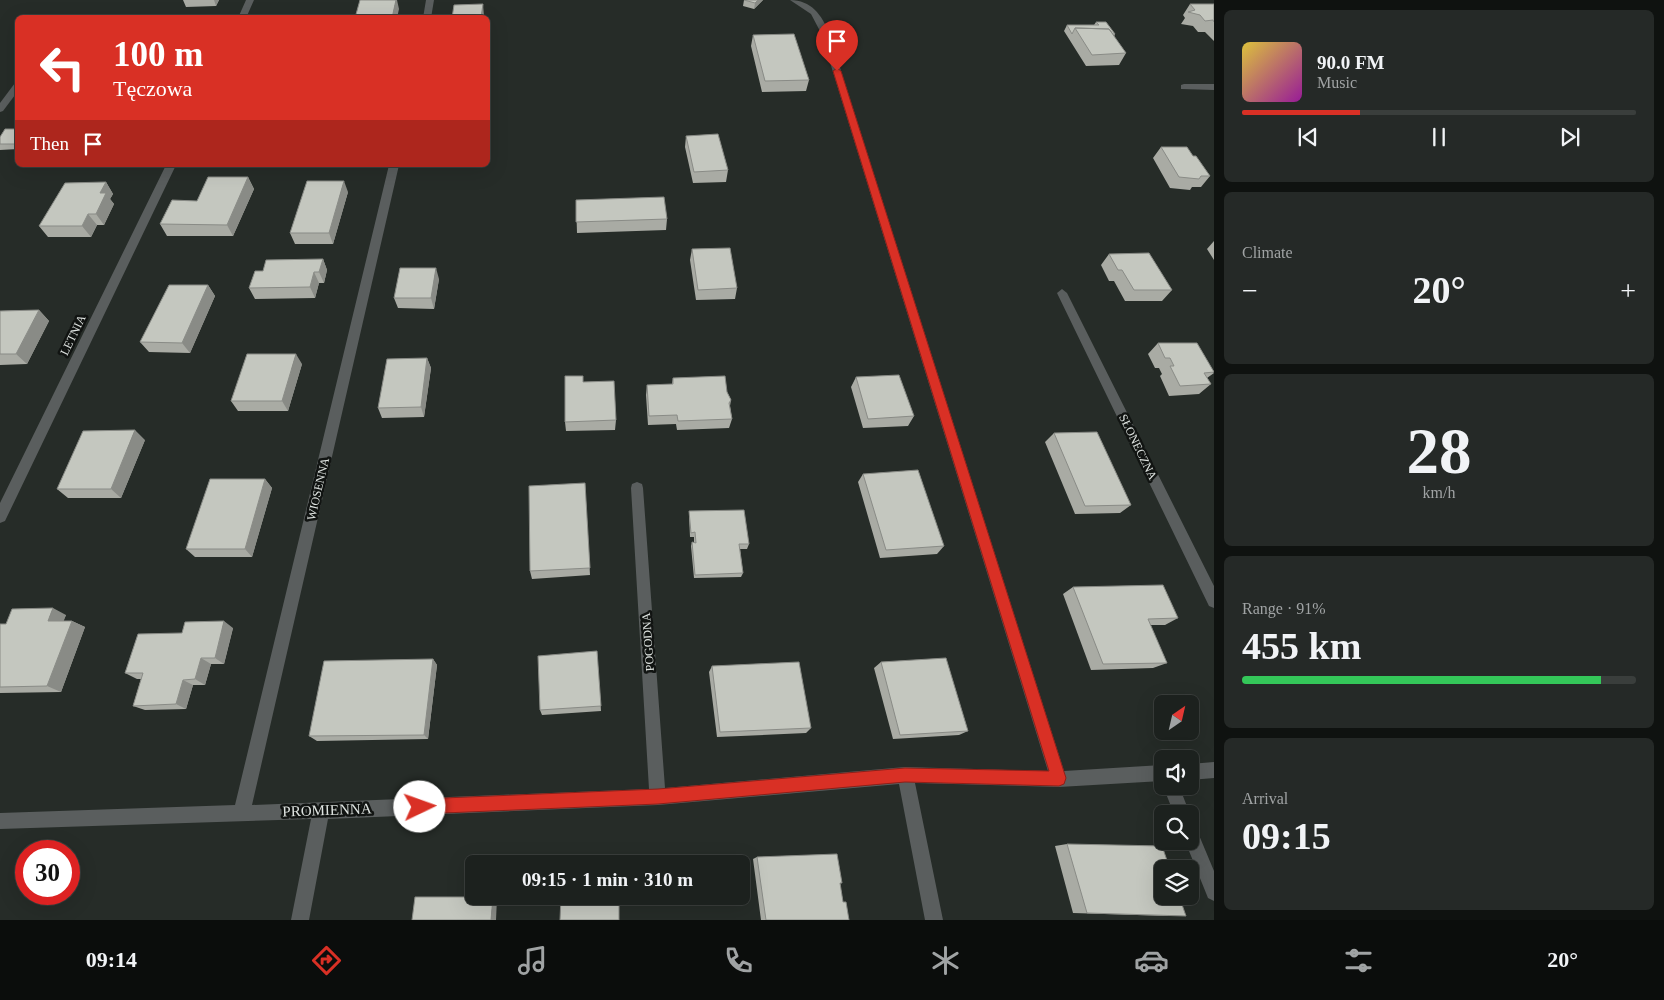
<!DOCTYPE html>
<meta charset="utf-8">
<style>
:root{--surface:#1c211e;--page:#252927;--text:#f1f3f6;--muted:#a0a3a4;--line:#3a3e3c;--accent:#d93025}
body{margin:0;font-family:"Times New Roman",serif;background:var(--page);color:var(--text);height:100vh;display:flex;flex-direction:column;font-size:19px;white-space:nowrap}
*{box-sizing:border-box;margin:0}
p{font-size:16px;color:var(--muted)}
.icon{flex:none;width:28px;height:28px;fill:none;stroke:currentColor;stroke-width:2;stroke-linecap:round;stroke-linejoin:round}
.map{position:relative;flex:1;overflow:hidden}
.side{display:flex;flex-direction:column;gap:10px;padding:10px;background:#0f1210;width:450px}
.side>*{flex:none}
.hud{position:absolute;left:15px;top:15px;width:475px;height:152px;border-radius:8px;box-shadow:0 5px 20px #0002,0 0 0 1px var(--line);background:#d93025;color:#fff;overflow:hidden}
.needle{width:32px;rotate:34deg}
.fabs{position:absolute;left:1154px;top:695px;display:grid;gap:10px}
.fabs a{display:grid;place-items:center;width:45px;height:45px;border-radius:8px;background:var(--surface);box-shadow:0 5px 20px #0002,0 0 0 1px var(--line);font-size:25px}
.speed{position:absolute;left:15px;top:840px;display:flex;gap:10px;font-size:25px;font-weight:700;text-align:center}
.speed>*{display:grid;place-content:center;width:65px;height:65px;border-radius:50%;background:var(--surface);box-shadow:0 5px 20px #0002,0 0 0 1px var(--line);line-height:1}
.speed .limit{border:8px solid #d22;background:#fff;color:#111}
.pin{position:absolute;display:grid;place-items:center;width:42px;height:42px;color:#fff;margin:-51px -21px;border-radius:50% 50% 50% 0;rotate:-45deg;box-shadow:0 0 5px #0007}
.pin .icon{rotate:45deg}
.me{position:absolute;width:55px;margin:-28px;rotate:87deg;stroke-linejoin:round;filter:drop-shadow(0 0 4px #0008)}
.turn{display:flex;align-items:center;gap:18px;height:105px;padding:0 15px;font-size:22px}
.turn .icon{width:65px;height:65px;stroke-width:2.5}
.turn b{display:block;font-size:35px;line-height:42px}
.then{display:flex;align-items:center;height:48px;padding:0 15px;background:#0003;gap:10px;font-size:19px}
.big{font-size:38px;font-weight:600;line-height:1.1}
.side .card{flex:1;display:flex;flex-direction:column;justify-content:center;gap:8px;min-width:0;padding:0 18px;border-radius:8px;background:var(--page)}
.side .dial{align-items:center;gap:0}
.dial b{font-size:65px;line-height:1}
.song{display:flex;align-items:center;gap:15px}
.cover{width:60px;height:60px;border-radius:8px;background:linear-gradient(135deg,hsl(50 70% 55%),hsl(300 70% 35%))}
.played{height:5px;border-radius:2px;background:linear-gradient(90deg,var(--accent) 30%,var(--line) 30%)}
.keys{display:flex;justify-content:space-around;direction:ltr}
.heat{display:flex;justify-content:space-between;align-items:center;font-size:28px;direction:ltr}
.charge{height:8px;border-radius:4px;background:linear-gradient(90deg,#34c759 91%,var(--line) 0)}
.trip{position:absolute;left:465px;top:855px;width:285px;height:50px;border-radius:8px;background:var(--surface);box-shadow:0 5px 20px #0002,0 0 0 1px var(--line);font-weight:600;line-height:50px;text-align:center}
.tabs{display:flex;height:80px;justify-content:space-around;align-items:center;background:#0b0d0c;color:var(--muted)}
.tabs .icon{width:35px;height:35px}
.tabs .current{color:var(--accent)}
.tabs b{font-size:22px;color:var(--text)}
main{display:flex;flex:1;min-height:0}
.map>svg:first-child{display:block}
</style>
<main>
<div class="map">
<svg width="1214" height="920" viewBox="0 0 1214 920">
<rect width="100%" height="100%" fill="#262c28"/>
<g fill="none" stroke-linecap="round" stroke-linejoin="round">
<path fill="#5a5e5e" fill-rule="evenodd" d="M 246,0 L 254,0 L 246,18 L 238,18 Z
M 426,0 L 434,0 L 431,18 L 423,18 Z
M 790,0 C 811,0 822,15 829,33 L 1064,771 L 1162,765 L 1162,781 L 1059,787 L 915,783 L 943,920 L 925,920 L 899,784 L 658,805 L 328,819 L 309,920 L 291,920 L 311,819 L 0,829 L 0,813 L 235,805 L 389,165 L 399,165 L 252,805 L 649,789 L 631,488 L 632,484 L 637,482 L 642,484 L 643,488 L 665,788 L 905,767 L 1048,771 L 821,33 L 811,14 Z
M 15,83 L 18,83 L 18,91 L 3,111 L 0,112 L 0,103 Z
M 1184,84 L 1214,84 L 1214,90 L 1181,89 L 1181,85 Z
M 166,165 L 176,165 L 5,521 L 0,523 L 0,503 Z
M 1062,289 L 1067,293 L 1214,586 L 1214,608 L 1209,606 L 1057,293 Z
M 1214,762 L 1214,778 L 1190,780 L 1190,764 Z
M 1163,786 L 1179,786 L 1190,814 L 1174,814 Z
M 1190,826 L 1196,828 L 1214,871 L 1214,901 L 1208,898 L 1185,841 L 1190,841 Z"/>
</g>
<path fill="#a9aba4" d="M 183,0 L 219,0 L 216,6 L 186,7 Z
M 744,0 L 763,0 L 754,9 L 743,6 Z
M 1190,4 L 1214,4 L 1214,41 L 1205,32 L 1198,32 L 1193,26 L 1181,24 L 1185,18 L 1183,15 Z
M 1096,22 L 1115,34 L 1114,37 L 1126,53 L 1119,65 L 1086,66 L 1064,31 L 1067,25 L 1094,25 Z
M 753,35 L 809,80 L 806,91 L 762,92 L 751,46 Z
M 18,129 L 18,149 L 0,150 L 0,137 Z
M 686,136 L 728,170 L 726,182 L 693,183 L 685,147 Z
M 1161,147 L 1193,156 L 1210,176 L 1201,187 L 1192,187 L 1190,190 L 1170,188 L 1153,158 Z
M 248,177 L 254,189 L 233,236 L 167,236 L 160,224 L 197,201 Z
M 106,182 L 113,194 L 110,199 L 114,204 L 104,225 L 97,225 L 91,237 L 48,237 L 39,226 Z
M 348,192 L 333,244 L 295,244 L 290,233 Z
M 576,200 L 667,219 L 666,230 L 577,233 Z
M 1214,241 L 1214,260 L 1207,249 Z
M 692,249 L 737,288 L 735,299 L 696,300 L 690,260 Z
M 1109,254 L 1172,290 L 1162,301 L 1125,301 L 1114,281 L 1109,281 L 1101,265 Z
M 323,259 L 327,270 L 324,283 L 319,283 L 315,298 L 255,299 L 249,288 L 263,271 Z
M 439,279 L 434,309 L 398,308 L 394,298 Z
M 208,285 L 215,296 L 190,353 L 149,352 L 140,342 Z
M 39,310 L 49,321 L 27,364 L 0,365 L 0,311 Z
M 1158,343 L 1214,373 L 1207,378 L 1211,384 L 1199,394 L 1169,396 L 1160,376 L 1162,374 L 1159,368 L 1155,368 L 1148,354 Z
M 427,358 L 431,368 L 424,417 L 382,418 L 378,408 Z
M 302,364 L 288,411 L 238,411 L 231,401 Z
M 856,377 L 914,416 L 908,426 L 863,428 L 851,387 Z
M 673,378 L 727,392 L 731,400 L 730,406 L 732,419 L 729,428 L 677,430 L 676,424 L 648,425 L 646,395 L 647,385 L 672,384 Z
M 583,382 L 616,420 L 615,430 L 566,431 L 565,422 Z
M 1054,433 L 1131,505 L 1120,513 L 1075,514 L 1045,442 Z
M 145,440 L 121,498 L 68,498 L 57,489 Z
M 863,474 L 944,546 L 937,554 L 880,558 L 858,482 Z
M 265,479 L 272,488 L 252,557 L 195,557 L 186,549 Z
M 585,483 L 590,575 L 532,579 L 530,571 Z
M 689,511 L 749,544 L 747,549 L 740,549 L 743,573 L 741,577 L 694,578 L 691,546 L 692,542 L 694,543 L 694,537 L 690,537 L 689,515 Z
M 1073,587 L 1178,618 L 1165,625 L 1150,625 L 1167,663 L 1153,668 L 1091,670 L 1063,594 Z
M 66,615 L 63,621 L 72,621 L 85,627 L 61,692 L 0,693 L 0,624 L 6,624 Z
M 233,628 L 224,664 L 211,664 L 205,685 L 193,685 L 186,709 L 145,710 L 133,706 L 141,679 L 137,679 L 125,673 L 182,633 Z
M 597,651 L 601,711 L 542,715 L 540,710 Z
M 433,659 L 437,665 L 428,739 L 317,741 L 309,736 Z
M 881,662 L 968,731 L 959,735 L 893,739 L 874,668 Z
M 712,666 L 811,728 L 806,733 L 717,737 L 709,672 Z
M 1067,844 L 1169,916 L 1073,913 L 1055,846 Z
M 757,857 L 840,884 L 843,902 L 849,920 L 761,920 L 753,859 Z"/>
<path fill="#898b86" d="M 214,0 L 219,0 L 216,6 Z
M 396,0 L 397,0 L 399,9 L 397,18 L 392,18 Z
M 758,0 L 763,0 L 754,9 L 755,3 Z
M 483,4 L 484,16 L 484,18 L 481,18 Z
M 248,177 L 254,189 L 233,236 L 227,225 Z
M 344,181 L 348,192 L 333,244 L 329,233 Z
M 106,182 L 113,194 L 110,199 L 114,204 L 104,225 L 96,214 L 100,193 Z
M 88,214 L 97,225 L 91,237 L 82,226 Z
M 323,259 L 327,270 L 324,283 L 319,272 Z
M 436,268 L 439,279 L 434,309 L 431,298 Z
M 314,272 L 319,283 L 315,298 L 310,287 Z
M 208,285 L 215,296 L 190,353 L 182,343 Z
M 39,310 L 49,321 L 27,364 L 16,354 Z
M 296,354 L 302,364 L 288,411 L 282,401 Z
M 427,358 L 431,368 L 424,417 L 421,407 Z
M 135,430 L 145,440 L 121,498 L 111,489 Z
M 265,479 L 272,488 L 252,557 L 245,549 Z
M 53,608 L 66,615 L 61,628 L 48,621 Z
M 72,621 L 85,627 L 61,692 L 47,686 Z
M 224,621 L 233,628 L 224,664 L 215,658 Z
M 201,658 L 211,664 L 205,685 L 195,679 Z
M 433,659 L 437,665 L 428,739 L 424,735 Z
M 183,680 L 193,685 L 186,709 L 176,704 Z
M 493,897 L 497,898 L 496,920 L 491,920 Z"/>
<path fill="#c4c7bf" stroke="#898b86" d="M 360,0 L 396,0 L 392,18 L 355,18 Z
M 744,0 L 758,0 L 755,3 Z
M 483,4 L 481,18 L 452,18 L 454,5 Z
M 1190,4 L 1214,4 L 1214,22 L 1213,20 L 1205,21 L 1200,15 L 1188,12 L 1195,10 Z
M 1096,22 L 1106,22 L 1115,34 L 1113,34 L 1109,29 L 1075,28 L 1072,34 L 1067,25 L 1099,25 Z
M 1075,28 L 1109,29 L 1126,53 L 1092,55 Z
M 794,34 L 809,80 L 765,81 L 753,35 Z
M 5,129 L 18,129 L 18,144 L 0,144 L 0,137 Z
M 718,134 L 728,170 L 694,172 L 686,136 Z
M 1161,147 L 1187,147 L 1193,156 L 1196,156 L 1210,176 L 1201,176 L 1199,179 L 1179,177 Z
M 208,177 L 248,177 L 227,225 L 160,224 L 172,200 L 197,201 Z
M 307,181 L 344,181 L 329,233 L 290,233 Z
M 106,182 L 100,193 L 106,193 L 96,214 L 88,214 L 82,226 L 39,226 L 65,183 Z
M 664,197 L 667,219 L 576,222 L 576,200 Z
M 730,248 L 737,288 L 698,290 L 692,249 Z
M 1149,253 L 1172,290 L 1134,290 L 1122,270 L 1118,270 L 1109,254 Z
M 323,259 L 319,272 L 314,272 L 310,287 L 249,288 L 255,271 L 263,271 L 266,260 Z
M 400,268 L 436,268 L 431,298 L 394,298 Z
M 169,285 L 208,285 L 182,343 L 140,342 Z
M 39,310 L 16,354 L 0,354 L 0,311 Z
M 1158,343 L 1197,343 L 1214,372 L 1204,373 L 1211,384 L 1180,386 L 1170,366 L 1174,366 L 1170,358 L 1165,358 Z
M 247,354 L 296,354 L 282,401 L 231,401 Z
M 427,358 L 421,407 L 378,408 L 387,359 Z
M 899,375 L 914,416 L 868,419 L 856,377 Z
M 565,376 L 583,376 L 583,382 L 614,381 L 616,420 L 565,422 Z
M 725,376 L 727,392 L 731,400 L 729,403 L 732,419 L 678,421 L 677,415 L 649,416 L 647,385 L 673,384 L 673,378 Z
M 135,430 L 111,489 L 57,489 L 83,431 Z
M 1097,432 L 1131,505 L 1085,506 L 1054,433 Z
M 918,470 L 944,546 L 886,550 L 863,474 Z
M 210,479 L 265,479 L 245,549 L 186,549 Z
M 585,483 L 590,568 L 530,571 L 529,486 Z
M 744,510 L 749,544 L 739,544 L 743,573 L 695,575 L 692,542 L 696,543 L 695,532 L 691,533 L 689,511 Z
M 1163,585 L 1178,618 L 1148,619 L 1167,663 L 1103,664 L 1073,587 Z
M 53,608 L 48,621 L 72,621 L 47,686 L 0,687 L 0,624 L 6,624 L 12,609 Z
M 224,621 L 215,658 L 201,658 L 195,679 L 183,680 L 176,704 L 133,706 L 143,673 L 125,673 L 138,634 L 182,633 L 185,622 Z
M 597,651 L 601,706 L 540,710 L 538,656 Z
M 946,658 L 968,731 L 900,735 L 881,662 Z
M 433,659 L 424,735 L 309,736 L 324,661 Z
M 799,662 L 811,728 L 720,732 L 712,666 Z
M 1067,844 L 1162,846 L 1170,869 L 1162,869 L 1162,896 L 1179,896 L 1186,916 L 1087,913 Z
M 837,854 L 842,883 L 840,883 L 843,902 L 846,902 L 849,920 L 766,920 L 757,857 Z
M 562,863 L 618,863 L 618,864 L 562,864 Z
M 561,896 L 619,896 L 619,920 L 560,920 Z
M 415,897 L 493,897 L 491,920 L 412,920 Z"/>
<path fill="#d93025" stroke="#8d1f18" d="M 837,68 L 841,71 L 1066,778 L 1064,784 L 1059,786 L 905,782 L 658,804 L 420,814 L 415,812 L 413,807 L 415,802 L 420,799 L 658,789 L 905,768 L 1049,771 L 833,71 Z"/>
<g text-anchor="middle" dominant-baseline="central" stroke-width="5" stroke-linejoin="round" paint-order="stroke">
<g font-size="12" fill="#dfe4e1" stroke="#111412">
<text transform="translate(73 335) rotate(-64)">LETNIA</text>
<text transform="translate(1138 447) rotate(64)">SŁONECZNA</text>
<text transform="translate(318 489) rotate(-77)">WIOSENNA</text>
<text transform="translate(648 642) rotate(-94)">POGODNA</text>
</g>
<g font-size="15" fill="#dfe4e1" stroke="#111412">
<text transform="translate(327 810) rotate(-2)">PROMIENNA</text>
</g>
</g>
</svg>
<div class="fabs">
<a><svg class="needle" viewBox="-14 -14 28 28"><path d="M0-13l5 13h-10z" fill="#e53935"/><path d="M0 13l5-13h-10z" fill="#a0a3a4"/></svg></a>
<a><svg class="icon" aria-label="sound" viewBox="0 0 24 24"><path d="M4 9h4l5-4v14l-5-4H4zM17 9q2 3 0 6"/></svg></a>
<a><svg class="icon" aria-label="search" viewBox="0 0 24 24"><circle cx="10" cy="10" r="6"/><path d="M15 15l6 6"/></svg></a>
<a><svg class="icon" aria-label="layers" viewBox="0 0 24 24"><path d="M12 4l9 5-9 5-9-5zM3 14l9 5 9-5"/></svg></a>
</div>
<div class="speed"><div class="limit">30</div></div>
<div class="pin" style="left:837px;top:71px;background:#d93025"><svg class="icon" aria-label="arrive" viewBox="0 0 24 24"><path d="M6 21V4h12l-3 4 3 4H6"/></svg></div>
<svg class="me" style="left:420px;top:807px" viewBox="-20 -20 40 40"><circle r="19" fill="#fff"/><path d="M0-13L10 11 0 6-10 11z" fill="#d93025"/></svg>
<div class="trip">09:15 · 1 min · 310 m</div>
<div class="hud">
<div class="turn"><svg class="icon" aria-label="left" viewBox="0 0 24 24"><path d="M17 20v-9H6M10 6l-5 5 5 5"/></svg><div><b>100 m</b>Tęczowa</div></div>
<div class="then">Then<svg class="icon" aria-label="arrive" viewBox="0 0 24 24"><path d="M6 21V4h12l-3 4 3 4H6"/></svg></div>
</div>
</div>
<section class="side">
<div class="card">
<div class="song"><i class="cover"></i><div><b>90.0 FM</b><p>Music</p></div></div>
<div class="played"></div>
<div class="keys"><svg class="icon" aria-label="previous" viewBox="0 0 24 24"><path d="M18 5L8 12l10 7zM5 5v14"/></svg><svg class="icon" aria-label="pause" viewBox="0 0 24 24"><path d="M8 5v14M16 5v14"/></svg><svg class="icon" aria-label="next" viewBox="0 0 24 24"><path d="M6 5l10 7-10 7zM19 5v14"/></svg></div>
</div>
<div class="card"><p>Climate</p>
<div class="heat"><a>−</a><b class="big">20°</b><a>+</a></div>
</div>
<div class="card dial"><b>28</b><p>km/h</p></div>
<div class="card"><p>Range · 91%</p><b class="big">455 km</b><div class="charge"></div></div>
<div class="card"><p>Arrival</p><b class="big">09:15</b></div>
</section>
</main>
<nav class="tabs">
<b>09:14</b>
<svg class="icon current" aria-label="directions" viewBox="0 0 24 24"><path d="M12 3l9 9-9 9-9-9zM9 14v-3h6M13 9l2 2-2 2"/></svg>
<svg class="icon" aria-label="music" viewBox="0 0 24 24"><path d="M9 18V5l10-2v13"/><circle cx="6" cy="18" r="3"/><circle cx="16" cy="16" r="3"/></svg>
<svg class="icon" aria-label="phone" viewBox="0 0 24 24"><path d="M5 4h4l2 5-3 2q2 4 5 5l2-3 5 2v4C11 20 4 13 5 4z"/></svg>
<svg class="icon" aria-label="climate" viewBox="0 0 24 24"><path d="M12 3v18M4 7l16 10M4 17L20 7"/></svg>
<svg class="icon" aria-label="car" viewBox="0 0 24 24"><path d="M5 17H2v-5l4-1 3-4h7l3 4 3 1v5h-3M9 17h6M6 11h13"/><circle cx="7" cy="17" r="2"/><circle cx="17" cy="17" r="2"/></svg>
<svg class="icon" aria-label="filters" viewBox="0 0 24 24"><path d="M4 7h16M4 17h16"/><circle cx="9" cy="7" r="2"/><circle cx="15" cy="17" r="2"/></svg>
<b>20°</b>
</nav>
